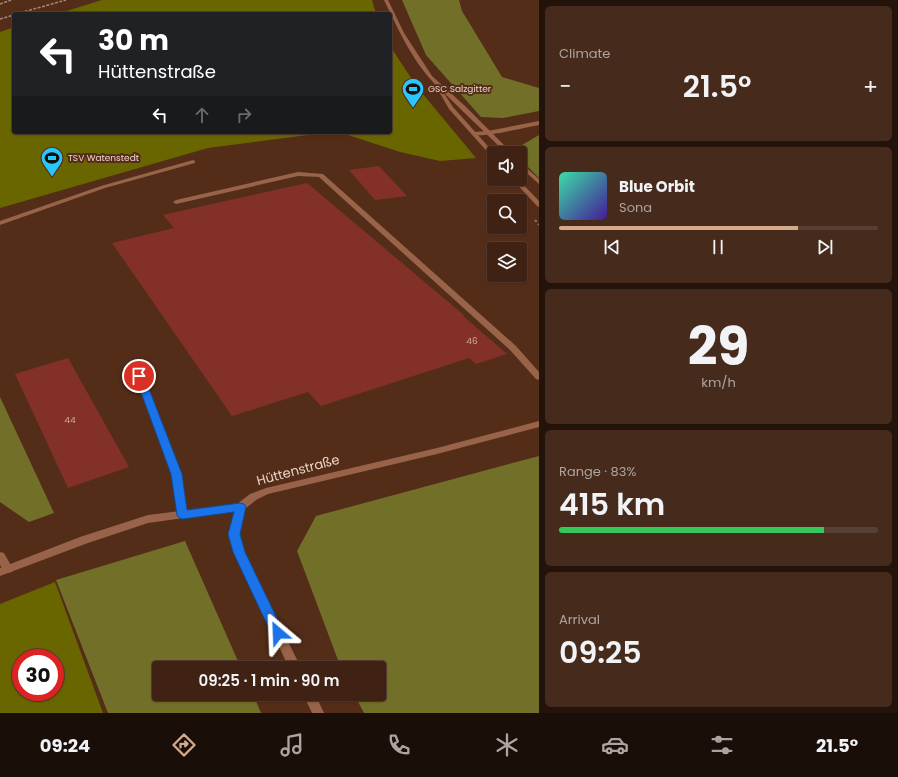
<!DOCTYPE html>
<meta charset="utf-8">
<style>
:root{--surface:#3f2213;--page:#462a1c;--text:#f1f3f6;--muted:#ada4a0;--line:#583f33;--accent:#d6ab8b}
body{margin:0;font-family:Poppins,sans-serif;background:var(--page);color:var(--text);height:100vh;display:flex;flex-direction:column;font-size:15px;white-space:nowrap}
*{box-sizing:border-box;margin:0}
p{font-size:13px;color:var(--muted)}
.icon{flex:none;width:22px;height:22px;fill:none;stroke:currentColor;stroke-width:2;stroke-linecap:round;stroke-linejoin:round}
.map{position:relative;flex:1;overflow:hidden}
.panel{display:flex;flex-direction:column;gap:6px;padding:6px;background:#23130a;width:359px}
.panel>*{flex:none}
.banner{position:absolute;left:12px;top:12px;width:380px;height:122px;border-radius:4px;box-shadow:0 1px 3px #0004,0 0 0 1px var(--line);background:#202124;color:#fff;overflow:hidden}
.buttons{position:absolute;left:487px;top:146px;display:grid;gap:8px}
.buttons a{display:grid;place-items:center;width:40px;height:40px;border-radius:4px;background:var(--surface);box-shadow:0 1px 3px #0004,0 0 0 1px var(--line);font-size:20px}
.speed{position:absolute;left:12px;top:649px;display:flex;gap:8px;font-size:20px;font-weight:700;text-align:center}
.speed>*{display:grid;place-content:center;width:52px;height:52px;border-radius:50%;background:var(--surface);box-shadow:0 1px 3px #0004,0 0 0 1px var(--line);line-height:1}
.speed .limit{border:6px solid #d22;background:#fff;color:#111}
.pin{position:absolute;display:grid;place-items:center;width:34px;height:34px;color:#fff;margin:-17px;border:2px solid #fff;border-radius:50%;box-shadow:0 1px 4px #0007}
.me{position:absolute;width:44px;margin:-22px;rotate:334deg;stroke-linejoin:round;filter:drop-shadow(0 0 3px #0008)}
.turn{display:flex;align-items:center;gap:14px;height:84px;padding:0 20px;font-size:18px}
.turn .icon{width:52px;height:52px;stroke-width:2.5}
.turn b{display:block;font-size:28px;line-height:34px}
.lanes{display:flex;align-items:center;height:38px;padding:0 20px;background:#0003;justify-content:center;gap:20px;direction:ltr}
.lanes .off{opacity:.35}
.big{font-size:30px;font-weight:600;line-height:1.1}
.panel .card{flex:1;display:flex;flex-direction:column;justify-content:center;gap:6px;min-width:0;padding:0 14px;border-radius:6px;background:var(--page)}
.panel .dial{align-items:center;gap:0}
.dial b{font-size:52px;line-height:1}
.song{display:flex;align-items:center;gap:12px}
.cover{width:48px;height:48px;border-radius:6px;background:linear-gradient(135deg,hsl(160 70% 55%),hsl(260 70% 35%))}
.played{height:4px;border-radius:2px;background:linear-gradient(90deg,var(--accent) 75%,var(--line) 75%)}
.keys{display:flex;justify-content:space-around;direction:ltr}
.heat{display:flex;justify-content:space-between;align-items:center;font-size:22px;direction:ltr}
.charge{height:6px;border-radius:3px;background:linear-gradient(90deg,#34c759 83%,var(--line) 0)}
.trip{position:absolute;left:152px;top:661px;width:234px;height:40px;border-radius:4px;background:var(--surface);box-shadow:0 1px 3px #0004,0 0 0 1px var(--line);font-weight:600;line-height:40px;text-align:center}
.tabs{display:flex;height:64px;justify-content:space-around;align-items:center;background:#190e08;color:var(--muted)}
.tabs .icon{width:28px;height:28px}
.tabs .current{color:var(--accent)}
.tabs b{font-size:18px;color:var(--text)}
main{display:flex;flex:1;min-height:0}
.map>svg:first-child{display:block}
</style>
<main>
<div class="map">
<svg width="539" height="713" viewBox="0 0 539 713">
<rect width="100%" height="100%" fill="#542d19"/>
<path fill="#696600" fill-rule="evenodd" d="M 102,0 L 372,0 L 376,14 L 57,14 Z
M 14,27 L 14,132 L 331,132 L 208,148 L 0,208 L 0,32 Z
M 390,46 L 417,87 L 476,158 L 440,161 L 400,152 L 339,132 L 390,132 Z
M 55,582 L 103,713 L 0,713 L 0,604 ZM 21,658 L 55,658 L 55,692 L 21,692 Z"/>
<path fill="#727028" d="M 402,0 L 459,0 L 462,11 L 502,77 L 539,88 L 539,111 L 503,118 L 481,117 L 426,55 Z
M 539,135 L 539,178 L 520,159 L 520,153 L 515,153 L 512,151 Z
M 0,397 L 54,513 L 29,522 L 0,502 Z
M 539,456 L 539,713 L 364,713 L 354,694 L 379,694 L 379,668 L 341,668 L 297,551 L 316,516 Z
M 185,541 L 241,668 L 159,668 L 159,694 L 253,694 L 261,713 L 108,713 L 56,580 Z"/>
<path fill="#833029" d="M 379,166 L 407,196 L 375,200 L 349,170 Z
M 307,183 L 465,316 L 463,316 L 507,354 L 476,364 L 469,358 L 321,406 L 308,392 L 232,416 L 112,243 L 174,228 L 163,215 Z
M 68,358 L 129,467 L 68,488 L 15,374 Z"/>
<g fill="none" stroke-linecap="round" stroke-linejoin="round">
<path stroke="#91705f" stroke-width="2" stroke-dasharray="2.5 2.5" stroke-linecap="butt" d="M 535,220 L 539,225"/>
<path fill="#986348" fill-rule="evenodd" d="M 193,160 L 195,161 L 195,163 L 105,188 L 0,225 L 0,221 L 101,186 Z
M 298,172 L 323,174 L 516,346 L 539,372 L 539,380 L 536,379 L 510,350 L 319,177 L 298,176 L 176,204 L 173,202 L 176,200 Z
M 139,373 L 143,376 L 181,474 L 188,515 L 187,518 L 183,519 L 179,518 L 178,515 L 171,474 L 135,376 Z
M 0,552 L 4,553 L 13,569 L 12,572 L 8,573 L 4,572 L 0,565 Z"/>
<path fill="#986348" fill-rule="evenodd" d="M 539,121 L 539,125 C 527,127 479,139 471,134 L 474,132 L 488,131 Z
M 539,421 L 539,427 L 437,454 L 268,494 L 256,500 L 245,509 L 239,534 L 244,551 L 301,668 L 289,668 L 234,551 L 229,534 L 234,511 L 148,523 L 88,543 L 0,576 L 0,568 L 80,537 L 148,515 L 237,504 L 250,494 L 266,488 L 437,448 Z
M 303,694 L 315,694 L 324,713 L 312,713 Z"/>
<path fill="#986348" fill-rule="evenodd" d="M 384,0 L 388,0 L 404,33 L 432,76 L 465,106 L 512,153 L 506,153 L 443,92 L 453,107 L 494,153 L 494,158 L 492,157 L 449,109 L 438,90 L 440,89 C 414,65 399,31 384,0 Z
M 520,162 L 539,179 L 539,184 L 520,167 Z
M 512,179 L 518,179 L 539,201 L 539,207 L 537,206 Z"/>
<path stroke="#a78878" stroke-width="1.5" stroke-dasharray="3 1.5" stroke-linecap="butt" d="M 0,4 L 11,0
M 16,14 L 66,0
M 0,19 L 14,15"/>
</g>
<path fill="#1a73e8" stroke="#114b97" d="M 139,373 L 144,376 L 182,474 L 187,510 L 240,503 L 244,504 L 246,507 L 240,534 L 245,552 L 284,633 L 282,637 L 278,639 L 273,637 L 233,552 L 228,534 L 234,512 L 183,519 L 179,518 L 177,515 L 171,474 L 135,376 Z"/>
<defs>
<g id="stadium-pin" transform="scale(1.15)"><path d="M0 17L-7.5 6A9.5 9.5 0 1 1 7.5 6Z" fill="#28c8ff" stroke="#542d19"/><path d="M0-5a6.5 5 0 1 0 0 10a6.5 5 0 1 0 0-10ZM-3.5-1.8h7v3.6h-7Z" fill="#111"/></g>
</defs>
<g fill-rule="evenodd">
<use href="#stadium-pin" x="413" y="89"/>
<use href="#stadium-pin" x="52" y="158"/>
</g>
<g text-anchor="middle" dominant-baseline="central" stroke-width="4" stroke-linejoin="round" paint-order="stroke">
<g font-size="9" fill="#ebd2c6" stroke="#542d19" text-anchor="start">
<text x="428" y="89">GSC Salzgitter</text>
<text x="68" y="158">TSV Watenstedt</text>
</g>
<g font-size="9" fill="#d1aa9f">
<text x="472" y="341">46</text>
<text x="70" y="420">44</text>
</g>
<g font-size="13" fill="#ebd2c6" stroke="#542d19">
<text transform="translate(298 470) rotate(-15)">Hüttenstraße</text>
</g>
</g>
</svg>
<div class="buttons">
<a><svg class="icon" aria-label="sound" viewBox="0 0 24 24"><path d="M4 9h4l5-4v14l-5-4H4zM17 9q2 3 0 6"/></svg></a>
<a><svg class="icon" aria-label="search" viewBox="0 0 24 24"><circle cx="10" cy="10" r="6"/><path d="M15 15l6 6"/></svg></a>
<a><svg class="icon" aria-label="layers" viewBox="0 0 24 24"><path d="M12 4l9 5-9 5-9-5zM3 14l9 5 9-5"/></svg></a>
</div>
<div class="speed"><div class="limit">30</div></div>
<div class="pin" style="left:139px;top:376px;background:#d93025"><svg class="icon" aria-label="arrive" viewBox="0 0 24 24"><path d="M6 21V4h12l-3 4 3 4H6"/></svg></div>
<svg class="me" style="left:278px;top:633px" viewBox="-20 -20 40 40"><path d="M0-17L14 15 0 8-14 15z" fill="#1a73e8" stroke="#fff" stroke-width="4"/></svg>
<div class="trip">09:25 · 1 min · 90 m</div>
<div class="banner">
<div class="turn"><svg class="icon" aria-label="left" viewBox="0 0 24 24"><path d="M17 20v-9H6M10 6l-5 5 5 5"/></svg><div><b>30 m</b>Hüttenstraße</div></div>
<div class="lanes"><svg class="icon" aria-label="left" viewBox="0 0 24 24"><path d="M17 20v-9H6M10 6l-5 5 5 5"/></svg><svg class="icon off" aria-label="ahead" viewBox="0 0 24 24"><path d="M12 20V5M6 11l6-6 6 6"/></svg><svg class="icon off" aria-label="right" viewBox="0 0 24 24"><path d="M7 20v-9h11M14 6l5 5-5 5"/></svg></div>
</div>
</div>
<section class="panel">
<div class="card"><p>Climate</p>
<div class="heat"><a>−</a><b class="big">21.5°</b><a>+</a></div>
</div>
<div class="card">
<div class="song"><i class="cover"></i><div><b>Blue Orbit</b><p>Sona</p></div></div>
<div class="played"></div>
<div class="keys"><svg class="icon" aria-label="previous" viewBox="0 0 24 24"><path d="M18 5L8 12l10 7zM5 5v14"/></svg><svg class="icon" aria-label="pause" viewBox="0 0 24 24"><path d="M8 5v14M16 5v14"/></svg><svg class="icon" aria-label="next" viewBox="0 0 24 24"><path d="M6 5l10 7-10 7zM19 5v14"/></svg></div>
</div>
<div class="card dial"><b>29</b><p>km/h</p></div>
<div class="card"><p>Range · 83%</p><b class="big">415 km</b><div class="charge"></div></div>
<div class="card"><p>Arrival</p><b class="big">09:25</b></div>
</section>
</main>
<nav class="tabs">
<b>09:24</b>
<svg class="icon current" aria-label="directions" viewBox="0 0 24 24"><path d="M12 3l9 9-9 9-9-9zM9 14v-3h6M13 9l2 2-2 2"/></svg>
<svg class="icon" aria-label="music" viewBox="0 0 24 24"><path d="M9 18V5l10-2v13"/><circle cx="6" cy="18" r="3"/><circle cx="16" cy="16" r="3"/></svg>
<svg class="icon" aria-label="phone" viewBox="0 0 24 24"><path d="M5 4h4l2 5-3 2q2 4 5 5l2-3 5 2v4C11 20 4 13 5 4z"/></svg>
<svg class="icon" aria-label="climate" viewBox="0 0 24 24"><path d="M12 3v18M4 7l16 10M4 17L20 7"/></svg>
<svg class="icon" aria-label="car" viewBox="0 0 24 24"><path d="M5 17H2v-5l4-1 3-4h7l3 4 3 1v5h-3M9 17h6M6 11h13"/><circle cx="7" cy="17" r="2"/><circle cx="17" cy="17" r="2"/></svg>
<svg class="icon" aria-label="filters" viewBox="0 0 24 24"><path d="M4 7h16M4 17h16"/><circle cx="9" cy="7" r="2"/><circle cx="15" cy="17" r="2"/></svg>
<b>21.5°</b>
</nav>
